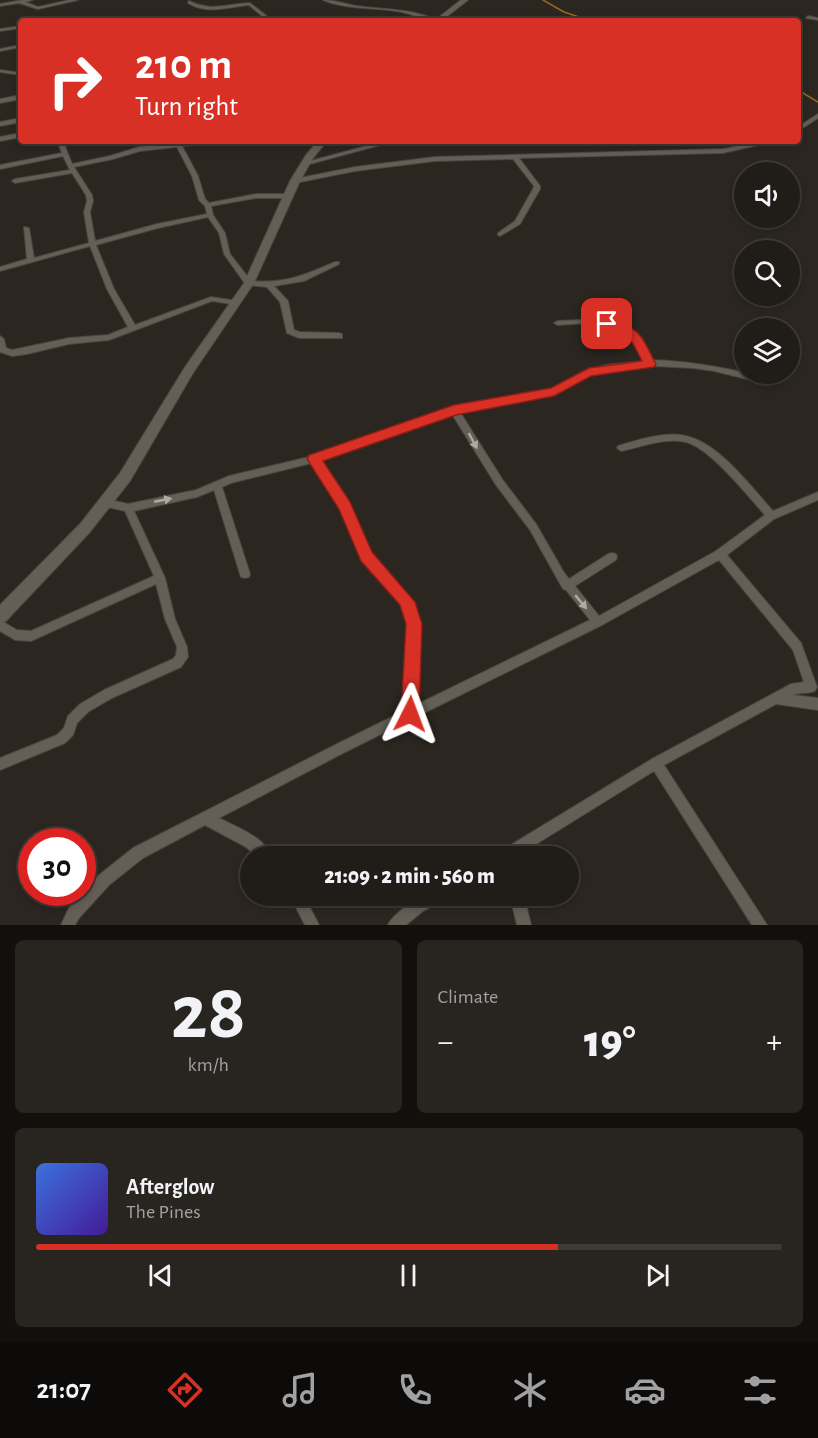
<!DOCTYPE html>
<meta charset="utf-8">
<style>
:root{--surface:#201c18;--page:#282521;--text:#f1f3f6;--muted:#a2a1a2;--line:#3d3a37;--accent:#d93025}
body{margin:0;font-family:"Alegreya Sans",sans-serif;background:var(--page);color:var(--text);height:100vh;display:flex;flex-direction:column;font-size:22px;white-space:nowrap}
*{box-sizing:border-box;margin:0}
p{font-size:20px;color:var(--muted)}
.icon{flex:none;width:33px;height:33px;fill:none;stroke:currentColor;stroke-width:2;stroke-linecap:round;stroke-linejoin:round}
.map{position:relative;height:925px;overflow:hidden}
.details{display:flex;flex-direction:column;gap:15px;padding:15px;background:#120f0d;flex:1}
.details>*{flex:none}
.banner{position:absolute;left:18px;top:18px;width:783px;height:126px;border-radius:6px;box-shadow:0 3px 9px #0003,0 0 0 2px var(--line);background:#d93025;color:#fff;overflow:hidden}
.buttons{position:absolute;left:734px;top:162px;display:grid;gap:12px}
.buttons a{display:grid;place-items:center;width:66px;height:66px;border-radius:50%;background:var(--surface);box-shadow:0 3px 9px #0003,0 0 0 2px var(--line);font-size:30px}
.speed{position:absolute;left:18px;top:828px;display:flex;gap:12px;font-size:30px;font-weight:700;text-align:center}
.speed>*{display:grid;place-content:center;width:78px;height:78px;border-radius:50%;background:var(--surface);box-shadow:0 3px 9px #0003,0 0 0 2px var(--line);line-height:1}
.speed .limit{border:9px solid #d22;background:#fff;color:#111}
.pin{position:absolute;display:grid;place-items:center;width:51px;height:51px;color:#fff;margin:-26px;border-radius:12px;box-shadow:0 3px 9px #0006}
.me{position:absolute;width:66px;margin:-33px;rotate:3deg;stroke-linejoin:round;filter:drop-shadow(0 0 4px #0008)}
.turn{display:flex;align-items:center;gap:21px;height:126px;padding:0 18px;font-size:27px}
.turn .icon{width:78px;height:78px;stroke-width:2.5}
.turn b{display:block;font-size:42px;line-height:51px}
.big{font-size:45px;font-weight:800;line-height:1.1}
.details .widget{flex:1;display:flex;flex-direction:column;justify-content:center;gap:9px;min-width:0;padding:0 21px;border-radius:9px;background:var(--page)}
.details .dial{align-items:center;gap:0}
.dial b{font-size:78px;line-height:1}
.song{display:flex;align-items:center;gap:18px}
.cover{width:72px;height:72px;border-radius:9px;background:linear-gradient(135deg,hsl(220 70% 55%),hsl(260 70% 35%))}
.played{height:6px;border-radius:3px;background:linear-gradient(90deg,var(--accent) 70%,var(--line) 70%)}
.keys{display:flex;justify-content:space-around;direction:ltr}
.heat{display:flex;justify-content:space-between;align-items:center;font-size:33px;direction:ltr}
.details .tiles{flex:1;display:grid;gap:15px;grid-template-columns:1fr 1fr}
.widget:last-child{grid-column:span 2}
.trip{position:absolute;left:240px;top:846px;width:339px;height:60px;border-radius:30px;background:var(--surface);box-shadow:0 3px 9px #0003,0 0 0 2px var(--line);font-weight:800;line-height:60px;text-align:center}
.dock{display:flex;height:96px;justify-content:space-around;align-items:center;background:#0d0b0a;color:var(--muted)}
.dock .icon{width:42px;height:42px}
.dock .current{color:var(--accent)}
.dock b{font-size:27px;color:var(--text)}
.map>svg:first-child{display:block}
</style>
<div class="map">
<svg width="818" height="925" viewBox="0 0 818 925">
<rect width="100%" height="100%" fill="#2b2620"/>
<g fill="none" stroke-linecap="round" stroke-linejoin="round">
<path stroke="#966923" stroke-width="1.5" d="M 543,0 L 564,12 L 591,21
M 798,90 L 818,102"/>
<g stroke="#49453f" stroke-width="2">
<path id="street" d="M 23,0 L 33,0 L 25,2 L 38,7 L 70,0 L 78,0 L 38,9 L 19,3 L 0,6 L 0,4 Z
M 323,0 C 334,0 345,4 356,6 C 385,10 412,8 439,21 C 426,21 415,15 402,12 C 376,7 348,10 323,0 Z
M 189,1 C 212,12 226,4 250,3 L 273,21 L 268,21 L 249,5 C 228,7 207,15 188,3 Z
M 808,16 L 818,18 L 818,20 L 806,18 Z
M 57,19 L 59,21 L 51,21 L 51,20 Z
M 21,26 L 21,28 L 0,31 L 0,29 Z
M 21,45 L 21,47 L 0,51 L 0,49 Z
M 0,70 L 21,73 L 21,75 L 0,72 Z
M 21,95 L 21,99 L 0,103 L 0,99 Z
M 818,114 L 818,118 L 798,131 L 798,127 Z
M 21,118 L 21,122 L 0,126 L 0,122 Z
M 21,133 L 21,137 L 0,141 L 0,137 Z
M 57,141 L 63,141 L 72,164 L 110,156 L 139,147 L 200,141 L 219,141 L 216,143 L 182,146 L 198,176 L 205,199 L 209,203 L 256,194 L 288,194 L 291,196 L 288,198 L 256,198 L 211,206 L 213,215 L 225,233 L 230,254 L 251,281 C 285,284 305,275 335,262 L 339,262 L 339,264 L 304,281 L 274,286 L 288,301 L 294,330 L 300,332 L 339,333 L 342,334 L 342,338 L 299,338 L 287,333 L 280,302 L 267,287 L 246,285 L 224,254 L 219,233 L 208,217 L 158,228 L 96,245 L 114,289 L 135,325 L 211,297 L 238,301 L 238,305 L 212,301 L 109,340 L 69,344 L 27,354 L 12,356 L 0,352 L 0,336 L 4,339 L 6,348 L 12,350 L 69,338 L 108,335 L 128,327 L 107,289 L 90,246 L 0,271 L 0,267 L 27,259 L 24,227 L 29,228 L 34,258 L 89,243 L 84,212 L 87,201 L 86,195 L 72,173 L 15,183 L 12,181 L 15,179 L 70,170 L 63,156 L 0,169 L 0,165 L 62,153 ZM 177,147 L 192,176 L 199,200 L 205,206 L 207,214 L 157,224 L 95,241 L 90,212 L 93,201 L 92,195 L 74,167 L 113,159 L 140,151 Z
M 385,141 L 395,141 L 306,165 L 303,163 Z
M 765,141 L 776,141 L 723,153 L 519,158 L 540,186 L 540,189 L 520,224 L 500,236 L 498,235 L 498,233 L 515,221 L 533,189 L 534,186 L 513,159 L 435,161 L 355,171 L 295,183 L 292,181 L 295,179 L 355,167 L 435,157 L 723,149 Z
M 598,319 C 631,323 638,332 652,360 C 687,361 722,367 755,375 L 759,378 L 755,381 L 714,371 L 693,368 L 653,366 L 627,367 L 589,376 L 554,395 L 460,412 L 502,479 L 536,524 L 563,571 L 569,579 L 608,554 L 612,553 L 616,554 L 617,557 L 616,560 L 575,586 L 599,616 L 716,551 L 765,515 C 747,495 711,449 686,442 C 665,437 641,447 621,451 L 617,448 L 618,446 C 638,440 665,431 686,436 C 719,443 751,487 773,511 L 818,492 L 818,500 L 774,519 L 727,555 L 801,643 L 817,687 L 815,691 C 808,694 800,692 793,695 L 818,698 L 818,710 L 776,704 L 664,765 L 767,925 L 752,925 L 654,771 L 517,856 L 499,856 L 501,851 L 652,759 L 791,684 L 804,682 L 793,650 L 719,560 L 602,625 L 347,751 L 219,818 C 236,827 265,837 271,856 L 256,856 L 246,847 L 205,825 L 143,858 L 109,885 L 79,918 L 75,925 L 61,925 L 69,908 L 99,875 L 133,848 L 339,743 L 404,711 L 409,624 L 403,604 L 363,559 L 341,508 L 312,463 L 231,483 L 222,487 L 250,574 L 249,577 L 245,578 L 241,577 L 240,574 L 214,490 L 197,497 L 134,511 L 165,578 L 175,619 L 187,647 L 188,657 L 181,667 L 112,698 L 88,712 L 77,723 L 73,735 L 65,743 L 0,770 L 0,758 L 57,735 L 64,728 L 68,716 L 80,704 L 104,690 L 173,659 L 176,655 L 177,647 L 165,619 L 156,584 L 31,641 L 15,640 L 0,631 L 0,620 L 17,630 L 31,631 L 154,576 L 125,511 L 103,506 L 101,503 L 103,500 L 106,499 L 128,504 L 196,490 L 229,476 L 313,456 L 454,407 L 552,389 L 583,372 L 606,365 L 644,361 C 640,352 637,343 630,336 C 613,318 580,324 558,325 L 554,323 L 558,321 ZM 452,414 L 496,485 L 530,530 L 563,589 L 566,590 L 590,620 L 416,705 L 419,624 L 412,602 L 371,553 L 348,503 L 320,461 Z
M 290,896 L 304,896 L 319,925 L 305,925 Z
M 424,896 L 444,896 L 442,901 L 423,911 L 406,925 L 388,925 C 393,914 413,901 424,896 Z
M 510,896 L 524,896 L 531,925 L 517,925 Z"/>
</g>
<g stroke="#49453f" stroke-width="2">
<path id="secondary" d="M 461,0 L 468,0 L 441,21 L 434,21 Z
M 318,141 L 327,141 L 313,158 L 300,181 L 254,283 L 193,373 L 130,481 L 90,532 L 6,621 L 0,623 L 0,605 L 80,524 L 120,473 L 185,367 L 244,283 L 290,181 L 306,155 Z"/>
</g>
<use href="#street" fill="#645e56" fill-rule="evenodd"/>
<use href="#secondary" fill="#645e56" fill-rule="evenodd"/>
</g>
<defs><path id="oneway-solid" d="M-6-.8H1V-3.2L6.5 0L1 3.2V.8H-6Z" transform="scale(1.5)"/></defs>
<g fill="#aeaaa5">
<use href="#oneway-solid" transform="translate(473 441) rotate(62)"/>
<use href="#oneway-solid" transform="translate(163 500) rotate(-11)"/>
<use href="#oneway-solid" transform="translate(581 602) rotate(50)"/>
</g>
<path fill="#d93025" stroke="#8d1f18" stroke-width="1.5" d="M 607,320 C 643,329 639,333 656,364 L 654,367 L 591,376 L 554,396 L 456,415 L 323,461 L 350,502 L 372,552 L 415,602 L 422,624 L 419,714 L 416,721 L 410,723 L 404,721 L 401,714 L 406,624 L 400,605 L 361,561 L 339,509 L 307,459 L 309,455 L 454,405 L 551,388 L 589,368 L 642,361 C 629,336 631,334 603,326 L 601,324 Z"/>
</svg>
<div class="buttons">
<a><svg class="icon" aria-label="sound" viewBox="0 0 24 24"><path d="M4 9h4l5-4v14l-5-4H4zM17 9q2 3 0 6"/></svg></a>
<a><svg class="icon" aria-label="search" viewBox="0 0 24 24"><circle cx="10" cy="10" r="6"/><path d="M15 15l6 6"/></svg></a>
<a><svg class="icon" aria-label="layers" viewBox="0 0 24 24"><path d="M12 4l9 5-9 5-9-5zM3 14l9 5 9-5"/></svg></a>
</div>
<div class="speed"><div class="limit">30</div></div>
<div class="pin" style="left:607px;top:324px;background:#d93025"><svg class="icon" aria-label="arrive" viewBox="0 0 24 24"><path d="M6 21V4h12l-3 4 3 4H6"/></svg></div>
<svg class="me" style="left:410px;top:714px" viewBox="-20 -20 40 40"><path d="M0-17L14 15 0 8-14 15z" fill="#d93025" stroke="#fff" stroke-width="4"/></svg>
<div class="trip">21:09 · 2 min · 560 m</div>
<div class="banner">
<div class="turn"><svg class="icon" aria-label="right" viewBox="0 0 24 24"><path d="M7 20v-9h11M14 6l5 5-5 5"/></svg><div><b>210 m</b>Turn right</div></div>
</div>
</div>
<section class="details">
<div class="tiles">
<div class="widget dial"><b>28</b><p>km/h</p></div>
<div class="widget"><p>Climate</p>
<div class="heat"><a>−</a><b class="big">19°</b><a>+</a></div>
</div>
<div class="widget">
<div class="song"><i class="cover"></i><div><b>Afterglow</b><p>The Pines</p></div></div>
<div class="played"></div>
<div class="keys"><svg class="icon" aria-label="previous" viewBox="0 0 24 24"><path d="M18 5L8 12l10 7zM5 5v14"/></svg><svg class="icon" aria-label="pause" viewBox="0 0 24 24"><path d="M8 5v14M16 5v14"/></svg><svg class="icon" aria-label="next" viewBox="0 0 24 24"><path d="M6 5l10 7-10 7zM19 5v14"/></svg></div>
</div>
</div>
</section>
<nav class="dock">
<b>21:07</b>
<svg class="icon current" aria-label="directions" viewBox="0 0 24 24"><path d="M12 3l9 9-9 9-9-9zM9 14v-3h6M13 9l2 2-2 2"/></svg>
<svg class="icon" aria-label="music" viewBox="0 0 24 24"><path d="M9 18V5l10-2v13"/><circle cx="6" cy="18" r="3"/><circle cx="16" cy="16" r="3"/></svg>
<svg class="icon" aria-label="phone" viewBox="0 0 24 24"><path d="M5 4h4l2 5-3 2q2 4 5 5l2-3 5 2v4C11 20 4 13 5 4z"/></svg>
<svg class="icon" aria-label="climate" viewBox="0 0 24 24"><path d="M12 3v18M4 7l16 10M4 17L20 7"/></svg>
<svg class="icon" aria-label="car" viewBox="0 0 24 24"><path d="M5 17H2v-5l4-1 3-4h7l3 4 3 1v5h-3M9 17h6M6 11h13"/><circle cx="7" cy="17" r="2"/><circle cx="17" cy="17" r="2"/></svg>
<svg class="icon" aria-label="filters" viewBox="0 0 24 24"><path d="M4 7h16M4 17h16"/><circle cx="9" cy="7" r="2"/><circle cx="15" cy="17" r="2"/></svg>
</nav>
